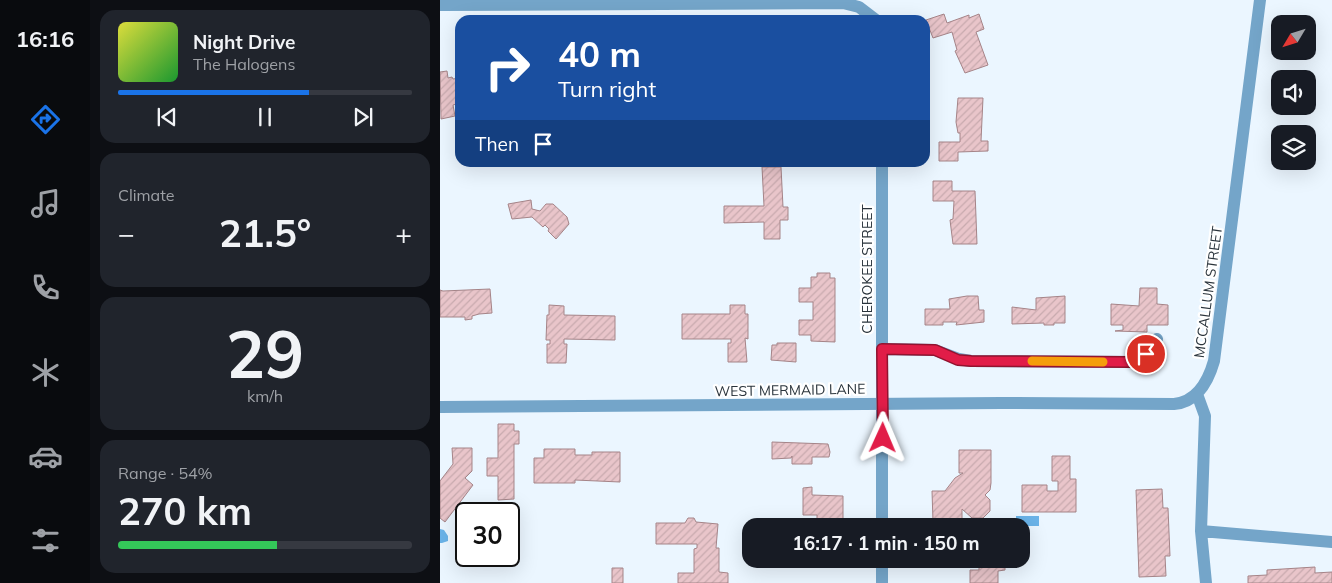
<!DOCTYPE html>
<meta charset="utf-8">
<style>
:root{--surface:#171b24;--page:#20242c;--text:#f1f3f6;--muted:#9ea1a6;--line:#363941;--accent:#1a73e8}
body{margin:0;font-family:Mulish,sans-serif;background:var(--page);color:var(--text);height:100vh;display:flex;flex-direction:column;font-size:19px;white-space:nowrap}
*{box-sizing:border-box;margin:0}
p{font-size:16px;color:var(--muted)}
.icon{flex:none;width:28px;height:28px;fill:none;stroke:currentColor;stroke-width:2;stroke-linecap:round;stroke-linejoin:round}
.map{position:relative;flex:1;overflow:hidden}
.side{display:flex;flex-direction:column;gap:10px;padding:10px;background:#0d0f14;width:350px}
.side>*{flex:none}
.hud{position:absolute;left:15px;top:15px;width:475px;height:152px;border-radius:15px;box-shadow:0 5px 20px #0002;background:#1a4fa0;color:#fff;overflow:hidden}
.needle{width:32px;rotate:232deg}
.buttons{position:absolute;left:831px;top:15px;display:grid;gap:10px}
.buttons a{display:grid;place-items:center;width:45px;height:45px;border-radius:10px;background:var(--surface);box-shadow:0 5px 20px #0002;font-size:25px}
.speed{position:absolute;left:15px;top:502px;display:flex;gap:10px;font-size:25px;font-weight:700;text-align:center}
.speed>*{display:grid;place-content:center;width:65px;height:65px;border-radius:50%;background:var(--surface);box-shadow:0 5px 20px #0002;line-height:1}
.speed .limit{border:2px solid #111;border-radius:8px;background:#fff;color:#111}
.pin{position:absolute;display:grid;place-items:center;width:42px;height:42px;color:#fff;margin:-21px;border:2px solid #fff;border-radius:50%;box-shadow:0 1px 5px #0007}
.me{position:absolute;width:55px;margin:-28px;rotate:1deg;stroke-linejoin:round;filter:drop-shadow(0 0 4px #0008)}
.turn{display:flex;align-items:center;gap:18px;height:105px;padding:0 20px;font-size:22px}
.turn .icon{width:65px;height:65px;stroke-width:2.5}
.turn b{display:block;font-size:35px;line-height:42px}
.then{display:flex;align-items:center;height:48px;padding:0 20px;background:#0003;gap:10px;font-size:19px}
.big{font-size:38px;font-weight:700;line-height:1.1}
.side .card{flex:1;display:flex;flex-direction:column;justify-content:center;gap:8px;min-width:0;padding:0 18px;border-radius:15px;background:var(--page)}
.side .dial{align-items:center;gap:0}
.dial b{font-size:65px;line-height:1}
.song{display:flex;align-items:center;gap:15px}
.cover{width:60px;height:60px;border-radius:8px;background:linear-gradient(135deg,hsl(60 70% 55%),hsl(130 70% 35%))}
.played{height:5px;border-radius:2px;background:linear-gradient(90deg,var(--accent) 65%,var(--line) 65%)}
.keys{display:flex;justify-content:space-around;direction:ltr}
.heat{display:flex;justify-content:space-between;align-items:center;font-size:28px;direction:ltr}
.charge{height:8px;border-radius:4px;background:linear-gradient(90deg,#34c759 54%,var(--line) 0)}
.trip{position:absolute;left:302px;top:518px;width:288px;height:50px;border-radius:15px;background:var(--surface);box-shadow:0 5px 20px #0002;font-weight:700;line-height:50px;text-align:center}
main{display:flex;flex:1;min-height:0}
.tab-bar{display:flex;flex-direction:column;width:90px;justify-content:space-around;align-items:center;background:#090b0e;color:var(--muted)}
.tab-bar .icon{width:35px;height:35px}
.tab-bar .selected{color:var(--accent)}
.tab-bar b{font-size:22px;color:var(--text)}
.map>svg:first-child{display:block}
</style>
<main>
<nav class="tab-bar">
<b>16:16</b>
<svg class="icon selected" aria-label="directions" viewBox="0 0 24 24"><path d="M12 3l9 9-9 9-9-9zM9 14v-3h6M13 9l2 2-2 2"/></svg>
<svg class="icon" aria-label="music" viewBox="0 0 24 24"><path d="M9 18V5l10-2v13"/><circle cx="6" cy="18" r="3"/><circle cx="16" cy="16" r="3"/></svg>
<svg class="icon" aria-label="phone" viewBox="0 0 24 24"><path d="M5 4h4l2 5-3 2q2 4 5 5l2-3 5 2v4C11 20 4 13 5 4z"/></svg>
<svg class="icon" aria-label="climate" viewBox="0 0 24 24"><path d="M12 3v18M4 7l16 10M4 17L20 7"/></svg>
<svg class="icon" aria-label="car" viewBox="0 0 24 24"><path d="M5 17H2v-5l4-1 3-4h7l3 4 3 1v5h-3M9 17h6M6 11h13"/><circle cx="7" cy="17" r="2"/><circle cx="17" cy="17" r="2"/></svg>
<svg class="icon" aria-label="filters" viewBox="0 0 24 24"><path d="M4 7h16M4 17h16"/><circle cx="9" cy="7" r="2"/><circle cx="15" cy="17" r="2"/></svg>
</nav>
<section class="side">
<div class="card">
<div class="song"><i class="cover"></i><div><b>Night Drive</b><p>The Halogens</p></div></div>
<div class="played"></div>
<div class="keys"><svg class="icon" aria-label="previous" viewBox="0 0 24 24"><path d="M18 5L8 12l10 7zM5 5v14"/></svg><svg class="icon" aria-label="pause" viewBox="0 0 24 24"><path d="M8 5v14M16 5v14"/></svg><svg class="icon" aria-label="next" viewBox="0 0 24 24"><path d="M6 5l10 7-10 7zM19 5v14"/></svg></div>
</div>
<div class="card"><p>Climate</p>
<div class="heat"><a>−</a><b class="big">21.5°</b><a>+</a></div>
</div>
<div class="card dial"><b>29</b><p>km/h</p></div>
<div class="card"><p>Range · 54%</p><b class="big">270 km</b><div class="charge"></div></div>
</section>
<div class="map">
<svg width="892" height="583" viewBox="0 0 892 583">
<defs>
<pattern id="building-hatch" width="6" height="6" patternUnits="userSpaceOnUse" patternTransform="scale(1.25)"><rect width="6" height="6" fill="#e9c5ca"/><path d="M-1 1l2-2M0 6l6-6M5 7l2-2" fill="none" stroke="#c8aaae"/></pattern>
</defs>
<rect width="100%" height="100%" fill="#ebf6ff"/>
<path fill="#6ab3e8" d="M 576,516 L 599,516 L 599,526 L 576,526 Z
M 0,529 L 4,530 L 8,536 L 8,541 L 2,543 L 0,543 Z"/>
<path fill="url(#building-hatch)" stroke="#a58488" d="M 504,14 L 507,23 L 529,15 L 529,18 L 539,14 L 544,29 L 536,32 L 548,65 L 525,73 L 515,51 L 517,50 L 512,32 L 493,38 L 486,20 Z
M 7,71 L 8,78 L 12,77 L 13,79 L 20,78 L 20,103 L 13,105 L 15,116 L 1,119 L 0,72 Z
M 518,98 L 543,98 L 541,141 L 548,141 L 548,151 L 518,152 L 518,161 L 499,161 L 499,142 L 520,142 L 520,133 L 518,133 L 516,122 Z
M 322,167 L 341,167 L 343,207 L 348,207 L 348,220 L 340,220 L 340,239 L 324,239 L 324,222 L 284,223 L 284,206 L 324,206 Z
M 493,181 L 512,181 L 512,191 L 535,191 L 537,244 L 513,244 L 510,220 L 513,219 L 514,201 L 493,201 Z
M 91,200 L 92,209 L 100,211 L 106,204 L 113,204 L 127,217 L 129,224 L 116,239 L 108,231 L 109,229 L 105,225 L 103,227 L 92,217 L 72,219 L 68,204 Z
M 377,273 L 390,273 L 390,278 L 395,278 L 395,342 L 371,341 L 371,335 L 359,335 L 359,320 L 373,320 L 373,302 L 359,302 L 359,288 L 371,288 L 371,277 L 377,277 Z
M 700,288 L 717,288 L 717,304 L 728,305 L 728,325 L 707,325 L 707,332 L 675,331 L 683,330 L 683,325 L 671,325 L 671,304 L 699,306 Z
M 50,289 L 52,313 L 39,314 L 32,316 L 32,319 L 25,320 L 25,317 L 0,317 L 0,290 L 3,291 Z
M 527,296 L 538,296 L 539,310 L 544,310 L 544,322 L 516,325 L 517,322 L 503,322 L 503,325 L 485,325 L 485,309 L 510,309 L 509,299 Z
M 625,296 L 625,323 L 614,323 L 614,325 L 604,325 L 604,323 L 572,324 L 572,307 L 596,310 L 596,298 Z
M 109,305 L 124,306 L 124,315 L 175,316 L 175,340 L 124,339 L 124,344 L 127,344 L 126,363 L 107,363 L 107,344 L 110,344 L 110,340 L 106,340 L 107,315 L 109,315 Z
M 290,305 L 305,305 L 305,314 L 308,314 L 308,339 L 305,338 L 307,362 L 288,362 L 288,343 L 291,343 L 291,339 L 242,339 L 242,314 L 290,314 Z
M 337,343 L 356,343 L 356,362 L 331,360 L 332,345 L 337,345 Z
M 58,424 L 74,424 L 74,431 L 79,431 L 79,444 L 74,444 L 74,499 L 58,500 L 58,476 L 47,476 L 47,458 L 58,458 Z
M 332,442 L 388,444 L 390,452 L 389,457 L 372,457 L 372,464 L 352,464 L 352,456 L 351,458 L 332,459 Z
M 12,448 L 32,448 L 32,471 L 25,478 L 33,485 L 5,522 L 0,518 L 0,481 L 13,464 Z
M 104,449 L 135,449 L 135,455 L 152,455 L 152,452 L 180,452 L 180,482 L 135,480 L 135,483 L 94,483 L 94,458 L 104,458 Z
M 519,450 L 551,450 L 551,483 L 550,490 L 545,495 L 550,500 L 550,511 L 543,518 L 532,518 L 522,509 L 522,521 L 493,521 L 492,491 L 505,491 L 515,478 L 523,473 L 519,473 Z
M 612,456 L 630,456 L 630,479 L 636,479 L 636,512 L 582,512 L 582,485 L 607,485 L 607,491 L 618,491 L 618,481 L 612,481 Z
M 372,487 L 372,495 L 403,496 L 403,520 L 377,520 L 377,515 L 363,515 L 363,488 Z
M 722,489 L 723,508 L 728,508 L 730,556 L 725,556 L 726,576 L 699,577 L 696,490 Z
M 248,518 L 254,518 L 256,522 L 278,524 L 276,548 L 279,548 L 279,572 L 288,573 L 288,583 L 238,583 L 238,573 L 254,573 L 254,549 L 257,548 L 257,544 L 216,544 L 216,523 L 245,523 Z
M 496,559 L 565,559 L 565,570 L 558,571 L 558,583 L 530,583 L 530,570 L 539,570 L 539,560 L 527,560 L 527,564 L 496,565 Z
M 875,567 L 875,573 L 892,572 L 892,583 L 808,583 L 808,576 L 827,575 L 827,570 Z
M 172,568 L 183,568 L 183,583 L 172,583 Z"/>
<g fill="none" stroke-linecap="round" stroke-linejoin="round">
<path stroke="#74a5c9" stroke-width="12" d="M 0,5 L 403,3 L 419,7 L 436,20
M 442,162 L 442,526
M 442,349 L 495,350 L 519,359 L 531,361 L 690,362 C 704,359 709,350 717,339
M 757,394 L 765,416 L 761,531 L 766,583
M 0,407 L 561,403 L 734,404 C 757,402 768,382 774,361 L 820,0
M 761,531 L 892,542
M 442,559 L 442,583"/>
</g>
<g fill="none" stroke-linecap="round" stroke-linejoin="round">
<g stroke="#92132f" stroke-width="12">
<path id="route" d="M 443,438 L 442,349 L 495,350 L 518,360 L 531,361 L 690,362 L 698,360 L 706,354"/>
</g>
<use href="#route" stroke="#e11d48" stroke-width="9"/>
<path stroke="#f59e0b" stroke-width="9" d="M 592,361 L 663,362"/>
</g>
<g text-anchor="middle" dominant-baseline="central" stroke-width="4.5" stroke-linejoin="round" paint-order="stroke">
<g font-size="14" fill="#2a343c" stroke="#fff">
<text transform="translate(427 269) rotate(-90)">CHEROKEE STREET</text>
<text transform="translate(768 292) rotate(-82)">MCCALLUM STREET</text>
<text transform="translate(350 390) rotate(-1)">WEST MERMAID LANE</text>
</g>
</g>
</svg>
<div class="buttons">
<a><svg class="needle" viewBox="-14 -14 28 28"><path d="M0-13l5 13h-10z" fill="#e53935"/><path d="M0 13l5-13h-10z" fill="#9ea1a6"/></svg></a>
<a><svg class="icon" aria-label="sound" viewBox="0 0 24 24"><path d="M4 9h4l5-4v14l-5-4H4zM17 9q2 3 0 6"/></svg></a>
<a><svg class="icon" aria-label="layers" viewBox="0 0 24 24"><path d="M12 4l9 5-9 5-9-5zM3 14l9 5 9-5"/></svg></a>
</div>
<div class="speed"><div class="limit">30</div></div>
<div class="pin" style="left:706px;top:354px;background:#d93025"><svg class="icon" aria-label="arrive" viewBox="0 0 24 24"><path d="M6 21V4h12l-3 4 3 4H6"/></svg></div>
<svg class="me" style="left:443px;top:438px" viewBox="-20 -20 40 40"><path d="M0-17L14 15 0 8-14 15z" fill="#e11d48" stroke="#fff" stroke-width="4"/></svg>
<div class="trip">16:17 · 1 min · 150 m</div>
<div class="hud">
<div class="turn"><svg class="icon" aria-label="right" viewBox="0 0 24 24"><path d="M7 20v-9h11M14 6l5 5-5 5"/></svg><div><b>40 m</b>Turn right</div></div>
<div class="then">Then<svg class="icon" aria-label="arrive" viewBox="0 0 24 24"><path d="M6 21V4h12l-3 4 3 4H6"/></svg></div>
</div>
</div>
</main>
